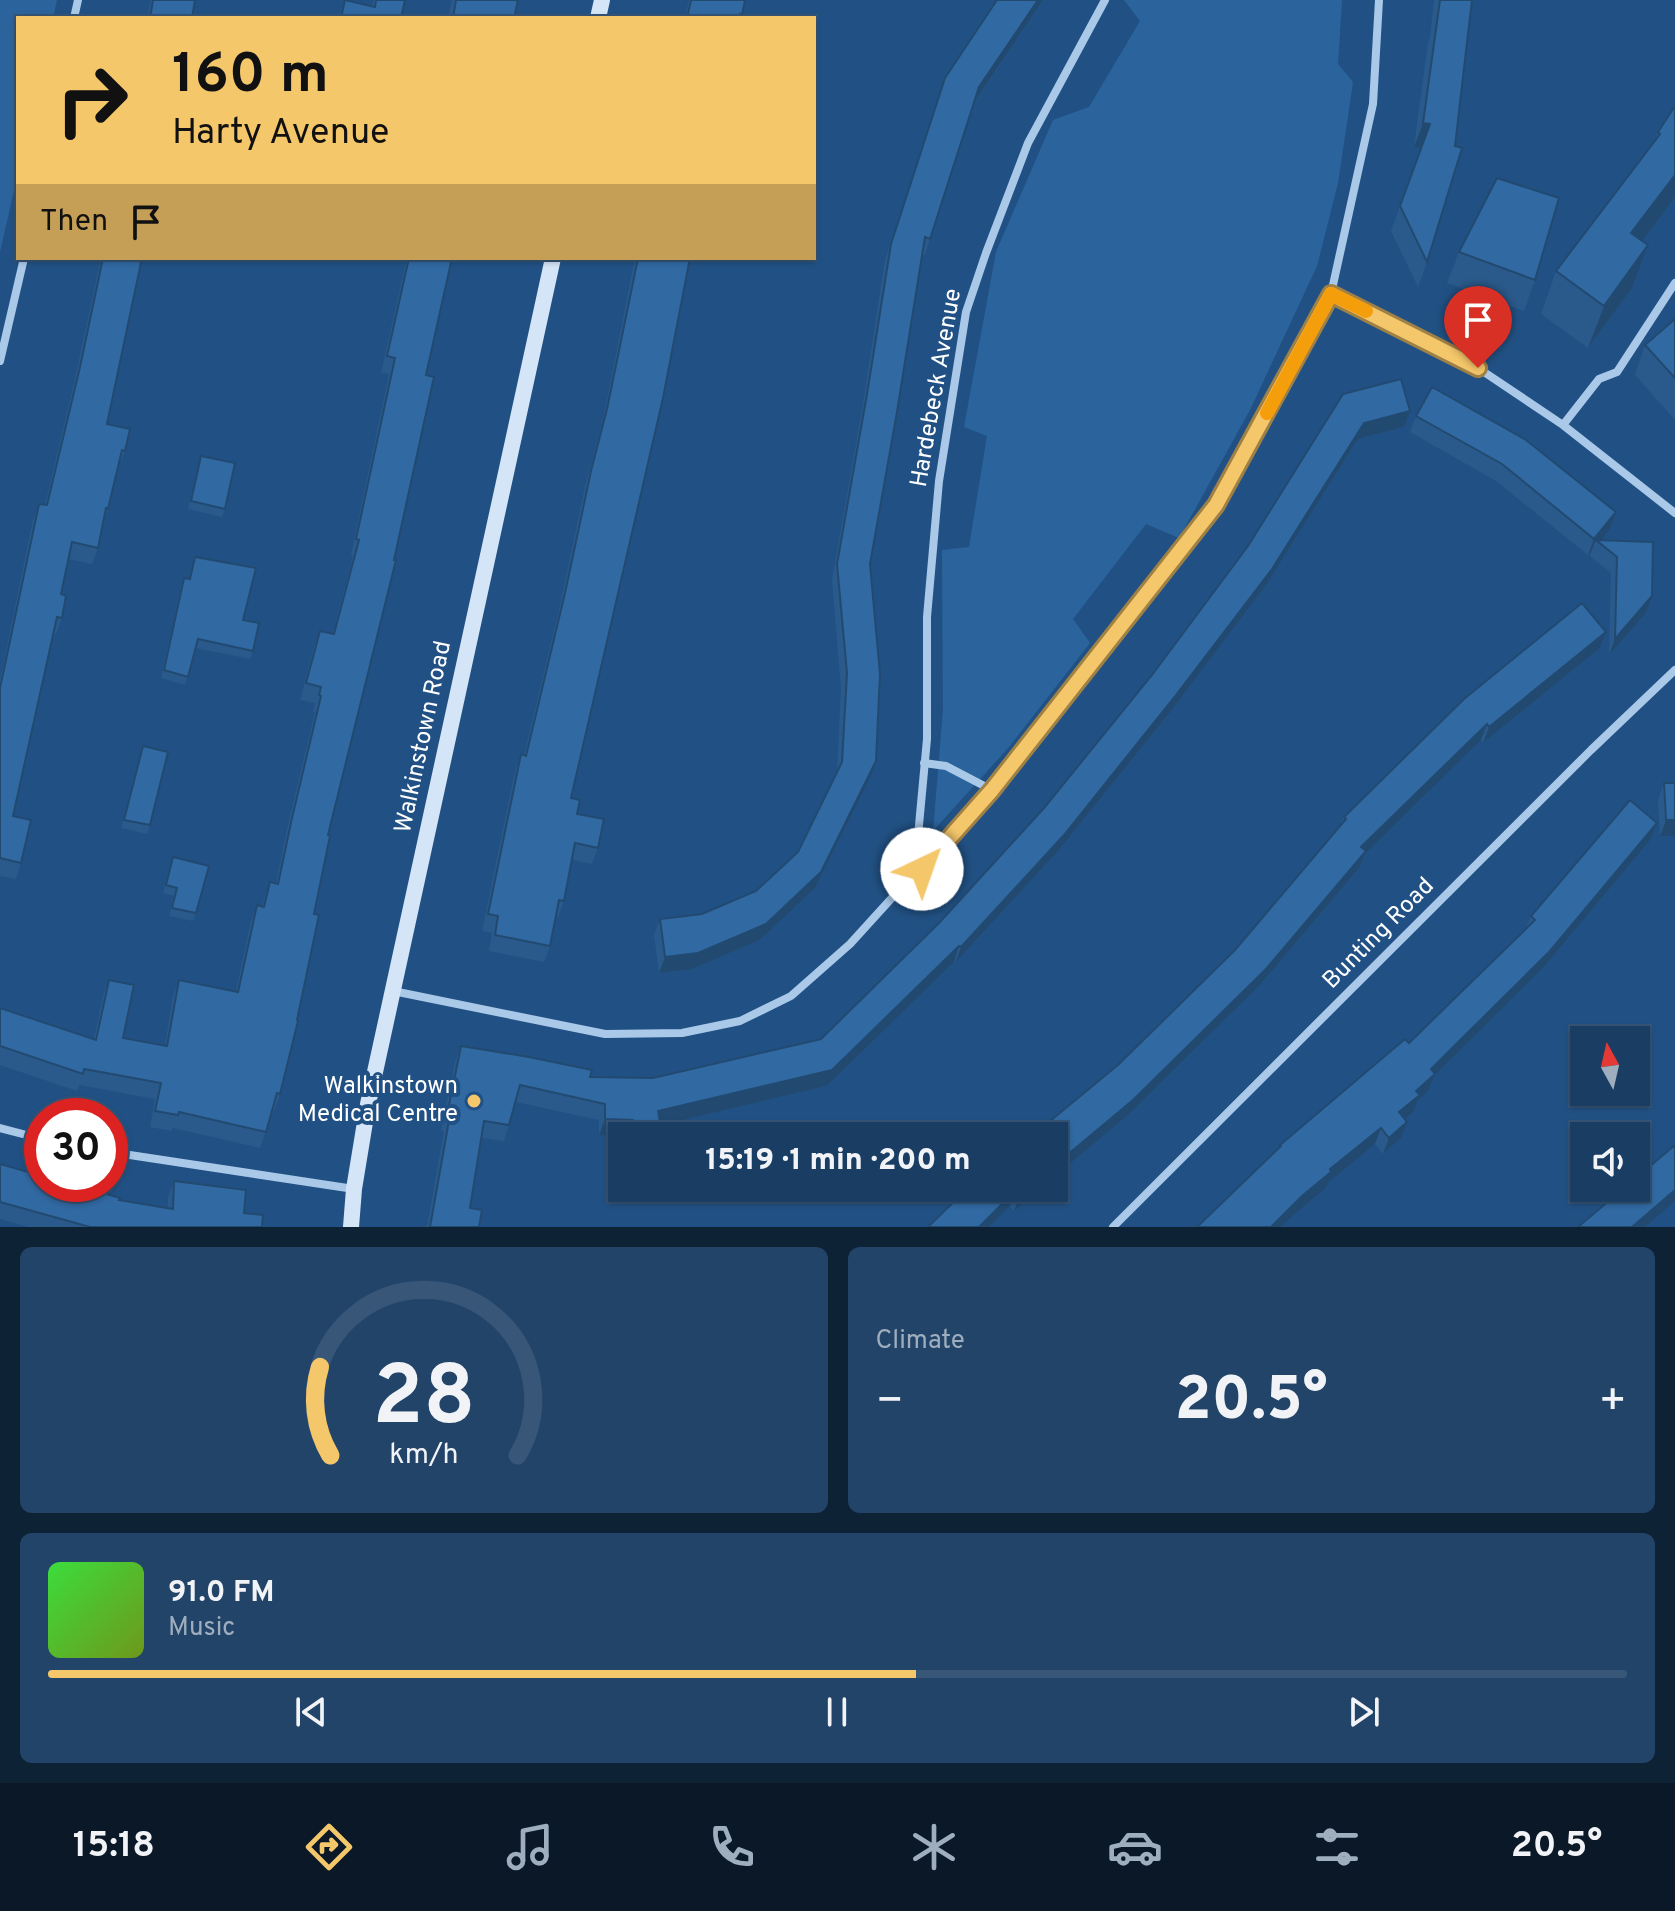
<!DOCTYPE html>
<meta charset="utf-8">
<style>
:root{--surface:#193d63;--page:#224469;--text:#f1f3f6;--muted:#9faebe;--line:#375678;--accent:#f5c76b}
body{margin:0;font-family:Overpass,sans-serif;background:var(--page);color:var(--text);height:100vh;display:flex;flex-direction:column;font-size:30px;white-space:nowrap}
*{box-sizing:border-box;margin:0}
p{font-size:26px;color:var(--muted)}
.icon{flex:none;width:44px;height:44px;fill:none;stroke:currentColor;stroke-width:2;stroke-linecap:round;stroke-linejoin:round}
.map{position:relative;height:1227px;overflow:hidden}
.details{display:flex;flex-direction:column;gap:20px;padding:20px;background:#0e2236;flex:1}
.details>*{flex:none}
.guide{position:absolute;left:16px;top:16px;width:800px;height:244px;border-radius:0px;box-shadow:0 2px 6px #0004,0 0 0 2px var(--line);background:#f5c76b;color:#111;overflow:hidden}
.needle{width:52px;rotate:352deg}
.tools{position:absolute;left:1570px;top:1026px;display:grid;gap:16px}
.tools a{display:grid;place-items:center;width:80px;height:80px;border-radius:0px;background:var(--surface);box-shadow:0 2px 6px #0004,0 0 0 2px var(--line);font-size:40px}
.speed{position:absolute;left:24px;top:1098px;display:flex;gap:16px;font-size:40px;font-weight:700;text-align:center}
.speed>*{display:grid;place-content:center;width:104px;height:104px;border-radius:50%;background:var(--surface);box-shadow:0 2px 6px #0004,0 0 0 2px var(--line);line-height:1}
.speed .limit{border:12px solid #d22;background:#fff;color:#111}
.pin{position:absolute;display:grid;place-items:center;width:68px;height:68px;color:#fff;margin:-82px -34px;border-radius:50% 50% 50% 0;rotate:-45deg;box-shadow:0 0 8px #0007}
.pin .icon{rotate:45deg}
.me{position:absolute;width:88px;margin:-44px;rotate:42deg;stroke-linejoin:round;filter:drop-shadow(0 0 6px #0008)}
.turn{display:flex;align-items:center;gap:28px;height:168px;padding:0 24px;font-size:36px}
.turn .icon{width:104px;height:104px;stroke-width:2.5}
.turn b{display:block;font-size:56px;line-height:68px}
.then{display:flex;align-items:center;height:76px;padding:0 24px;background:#0003;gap:16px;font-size:30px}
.big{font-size:60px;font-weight:800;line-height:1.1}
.details .card{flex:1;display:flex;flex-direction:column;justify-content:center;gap:12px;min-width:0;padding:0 28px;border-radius:12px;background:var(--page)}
.details .dial{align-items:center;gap:0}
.dial svg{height:208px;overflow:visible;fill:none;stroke:var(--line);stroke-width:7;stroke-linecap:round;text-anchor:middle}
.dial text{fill:var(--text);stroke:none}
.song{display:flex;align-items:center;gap:24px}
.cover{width:96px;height:96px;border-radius:12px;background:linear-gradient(135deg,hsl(120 70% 55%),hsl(80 70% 35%))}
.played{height:8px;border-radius:4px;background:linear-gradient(90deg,var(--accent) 55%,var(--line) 55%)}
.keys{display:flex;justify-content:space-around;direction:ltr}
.heat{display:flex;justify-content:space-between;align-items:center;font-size:44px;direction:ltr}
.details .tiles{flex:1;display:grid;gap:20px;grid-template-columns:1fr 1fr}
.card:last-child{grid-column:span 2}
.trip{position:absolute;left:608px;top:1122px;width:460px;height:80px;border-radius:0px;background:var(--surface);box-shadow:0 2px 6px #0004,0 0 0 2px var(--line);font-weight:800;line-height:80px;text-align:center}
.dock{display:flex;height:128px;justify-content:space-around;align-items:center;background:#0a1828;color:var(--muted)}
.dock .icon{width:56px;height:56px}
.dock .on{color:var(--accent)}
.dock b{font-size:36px;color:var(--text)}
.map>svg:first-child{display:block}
</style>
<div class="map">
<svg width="1675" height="1227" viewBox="0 0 1675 1227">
<rect width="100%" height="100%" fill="#215184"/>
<path fill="#2b649c" d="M 0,0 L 57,0 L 53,18 L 18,18 L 18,173 L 0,252 Z
M 1124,0 L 1342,0 L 1338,64 L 1353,82 L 1338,183 L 1317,266 L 1250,410 L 1179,538 L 1146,524 L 1073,619 L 1090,643 L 1009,747 L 933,831 L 943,710 L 942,550 L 969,547 L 987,436 L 964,427 L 996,252 L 1053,120 L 1089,107 L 1140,21 Z"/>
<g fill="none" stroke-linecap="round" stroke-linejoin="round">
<path stroke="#aac9e9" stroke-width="8" d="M 74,18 L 78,0
M 1331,294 L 1478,368 L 1563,425 L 1675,513
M 0,361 L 24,258
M 1563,425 L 1599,379 L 1617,372 L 1675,283
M 924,763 L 946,766 L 992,790
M 922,869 L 918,855 L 918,836 L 927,739 L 927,617 L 939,481 L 966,312 L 986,253 L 1028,143 L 1105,0
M 393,991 L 605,1034 L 682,1033 L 740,1021 L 791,996 L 850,944 L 900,889 L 922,869 L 964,824 L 1216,505 L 1331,294 L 1373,104 L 1379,0
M 0,1128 L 42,1139
M 110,1152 L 354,1189
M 1113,1227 L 1591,750 L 1675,670"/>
<path stroke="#d4e5f7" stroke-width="16" d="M 598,18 L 602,0
M 351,1227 L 354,1189 L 368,1104 L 553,258"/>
</g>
<path fill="#2a5a8b" d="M 151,0 L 195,0 L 192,18 L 147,18 Z
M 345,0 L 372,6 L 374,0 L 405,0 L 401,18 L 338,18 Z
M 452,0 L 518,0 L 514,18 L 448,18 Z
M 689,0 L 745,0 L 741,18 L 685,18 Z
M 997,0 L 1043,0 L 975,102 L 930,239 L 925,255 L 923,254 L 870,564 L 870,778 L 815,888 L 760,940 L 692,969 L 659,973 L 654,935 L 660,919 L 702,914 L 756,891 L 798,852 L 837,773 L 841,689 L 832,580 L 862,410 L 885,260 L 945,78 Z
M 1434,0 L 1472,0 L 1427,262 L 1418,287 L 1391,231 L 1421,148 L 1414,147 L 1428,43 L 1430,37 Z
M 1675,106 L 1675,197 L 1642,241 L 1648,245 L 1632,288 L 1588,348 L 1541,314 L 1556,271 L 1655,140 L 1658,132 Z
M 1459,252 L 1535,280 L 1524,311 L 1447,283 Z
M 101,258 L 142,258 L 107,424 L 125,451 L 118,467 L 108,509 L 102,525 L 98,548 L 92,564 L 68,559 L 61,594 L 62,618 L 56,634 L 53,633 L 13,816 L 21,863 L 16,879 L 0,876 L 0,680 L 33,520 L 39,504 L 45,505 L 74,383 Z
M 407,258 L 452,258 L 426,375 L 328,835 L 280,1094 L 274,1111 L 273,1110 L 260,1148 L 173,1128 L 172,1131 L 150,1127 L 155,1099 L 79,1085 L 77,1091 L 0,1065 L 0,1008 L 94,1039 L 103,996 L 109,980 L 123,1038 L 165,1045 L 173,996 L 179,980 L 236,991 L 251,921 L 257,905 L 262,906 L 270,882 L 276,884 L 286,834 L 315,712 L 313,711 L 315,703 L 300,700 L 314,647 L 320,631 L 333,634 L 353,556 L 351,555 L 389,374 L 381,373 Z
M 635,258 L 690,258 L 571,798 L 577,814 L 598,848 L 592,864 L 572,860 L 564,901 L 558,917 L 555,916 L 550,946 L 544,962 L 489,951 L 492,933 L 482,931 L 515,771 L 521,754 L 524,755 L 559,610 L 585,487 L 602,425 Z
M 1675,319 L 1675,420 L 1635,375 L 1645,345 Z
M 1343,394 L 1410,411 L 1404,427 L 1358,439 L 1266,585 L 1171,711 L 1058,851 L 955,963 L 954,962 L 827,1086 L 661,1125 L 662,1133 L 661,1136 L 599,1135 L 599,1120 L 516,1102 L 504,1141 L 482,1138 L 470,1208 L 479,1227 L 427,1227 L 444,1131 L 441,1131 L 455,1062 L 461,1046 L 590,1077 L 653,1078 L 821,1039 L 939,923 L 1044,808 L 1152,675 L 1248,546 Z
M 1416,416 L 1616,512 L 1610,529 L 1601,540 L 1653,542 L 1646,613 L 1609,655 L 1611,573 L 1590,556 L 1591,552 L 1588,555 L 1496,481 L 1410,432 Z
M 201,456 L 225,509 L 222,517 L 188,509 Z
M 195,557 L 243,620 L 253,651 L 250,659 L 196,648 L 185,685 L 161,678 L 181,586 L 184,578 L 189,579 Z
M 1606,632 L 1600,648 L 1483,743 L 1481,740 L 1364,855 L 1360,867 L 1260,985 L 1127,1116 L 1054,1177 L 1054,1136 L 1119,1064 L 1235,950 L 1340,826 L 1344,817 Z
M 143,746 L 150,825 L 147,834 L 121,828 Z
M 1664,783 L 1675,836 L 1660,836 L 1658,800 Z
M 1657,823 L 1651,839 L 1544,967 L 1434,1076 L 1429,1090 L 1418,1100 L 1414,1111 L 1404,1119 L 1401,1138 L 1383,1154 L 1375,1144 L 1328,1183 L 1326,1188 L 1296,1213 L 1281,1227 L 1197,1227 L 1278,1148 L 1280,1145 L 1409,1043 L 1526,928 L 1531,916 Z
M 173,857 L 196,913 L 193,921 L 169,916 L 174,896 L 163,893 Z
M 0,1164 L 119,1200 L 168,1208 L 168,1197 L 174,1181 L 244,1213 L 262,1227 L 28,1227 L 0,1219 Z
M 968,1188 L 1041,1188 L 1014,1211 L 1010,1206 L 989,1227 L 928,1227 Z"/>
<path fill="#224a71" d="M 1038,0 L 1043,0 L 973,104 L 979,87 Z
M 1423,123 L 1430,124 L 1421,148 L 1414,147 Z
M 1675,175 L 1675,197 L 1616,276 L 1631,233 Z
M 1648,245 L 1632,288 L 1588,348 L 1604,306 Z
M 1410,411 L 1404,427 L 1358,439 L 1266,585 L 1171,711 L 1058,851 L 955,963 L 961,947 L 1364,423 Z
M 1616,512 L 1610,529 L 1599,543 L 1596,540 L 1591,552 L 1588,555 L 1594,539 Z
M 1652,596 L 1646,613 L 1609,655 L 1615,639 Z
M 1606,632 L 1600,648 L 1483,743 L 1489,727 Z
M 1487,724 L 1481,740 L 1364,855 L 1360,867 L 1260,985 L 1127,1116 L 1054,1177 L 1054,1166 L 1361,847 Z
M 876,761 L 870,778 L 815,888 L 760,940 L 692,969 L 659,973 L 665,957 L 766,924 Z
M 1666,820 L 1675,820 L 1675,836 L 1660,836 Z
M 1657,823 L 1651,839 L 1544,967 L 1434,1076 L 1429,1090 L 1418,1100 L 1414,1111 L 1393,1129 L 1399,1112 L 1431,1069 Z
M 959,946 L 954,962 L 827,1086 L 653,1127 L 658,1111 L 832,1070 Z
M 605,1119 L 633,1120 L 627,1136 L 599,1135 Z
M 1407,1122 L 1401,1138 L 1383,1154 L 1389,1138 Z
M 1381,1128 L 1375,1144 L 1328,1183 L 1326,1188 L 1296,1213 L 1281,1227 L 1271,1227 L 1330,1169 Z
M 662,1133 L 661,1136 L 635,1136 L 636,1135 Z
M 1028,1188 L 1041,1188 L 1014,1211 L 1020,1195 Z
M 1016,1190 L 1010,1206 L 989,1227 L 979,1227 Z
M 1675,1190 L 1675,1201 L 1645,1227 L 1632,1227 Z"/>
<path fill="#3169a2" stroke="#224a71" stroke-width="2" d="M 153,0 L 195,0 L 192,18 L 150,18 Z
M 345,0 L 375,7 L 376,0 L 405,0 L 401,18 L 341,18 Z
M 456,0 L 518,0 L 514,18 L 453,18 Z
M 691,0 L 745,0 L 742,15 L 740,14 L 739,18 L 687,18 Z
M 997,0 L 1038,0 L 979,87 L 930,239 L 925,237 L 897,412 L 870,564 L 880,674 L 876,761 L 821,872 L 766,924 L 698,953 L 665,957 L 660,919 L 702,914 L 756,891 L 798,852 L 842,762 L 847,673 L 837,564 L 867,394 L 891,244 L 945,78 Z
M 1440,0 L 1472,0 L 1455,146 L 1462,148 L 1427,262 L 1400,206 L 1430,124 L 1423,123 Z
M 1675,106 L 1675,175 L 1631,233 L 1648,245 L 1604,306 L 1556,271 L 1660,134 L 1658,132 Z
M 1497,178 L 1559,198 L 1535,280 L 1459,252 Z
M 103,258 L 142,258 L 107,424 L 130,429 L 125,451 L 122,450 L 108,509 L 106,508 L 98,548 L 72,542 L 61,594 L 66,596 L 62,618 L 57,617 L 13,816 L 31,820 L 21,863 L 0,858 L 0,688 L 39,504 L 47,505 L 80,367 Z
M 409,258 L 452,258 L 426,375 L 434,377 L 394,560 L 396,560 L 328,835 L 330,836 L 314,914 L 319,915 L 297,1020 L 298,1021 L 280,1094 L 277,1093 L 266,1132 L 179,1112 L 178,1115 L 155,1111 L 161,1083 L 84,1069 L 83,1074 L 0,1046 L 0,1008 L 96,1040 L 109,980 L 134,985 L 123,1038 L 167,1046 L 179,980 L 238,992 L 257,905 L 264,907 L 270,882 L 278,884 L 292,818 L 321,696 L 319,695 L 321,687 L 306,683 L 320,631 L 334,634 L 359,540 L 356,539 L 395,358 L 387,356 Z
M 638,258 L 690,258 L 663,398 L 571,798 L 580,800 L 577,814 L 604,819 L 598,848 L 575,843 L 564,901 L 559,900 L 550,946 L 495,935 L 498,916 L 488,914 L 521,754 L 526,756 L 565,593 L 591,471 L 607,409 Z
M 1675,319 L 1675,378 L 1645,345 Z
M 1401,379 L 1410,411 L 1364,423 L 1272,569 L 1176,695 L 1064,835 L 961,947 L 959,946 L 832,1070 L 658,1111 L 662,1133 L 636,1135 L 633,1120 L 605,1119 L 605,1104 L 520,1085 L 509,1125 L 484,1121 L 470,1208 L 482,1210 L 479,1227 L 430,1227 L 450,1115 L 447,1115 L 461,1046 L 529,1057 L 592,1070 L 590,1077 L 653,1078 L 821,1039 L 939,923 L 1044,808 L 1152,675 L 1248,546 L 1343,394 Z
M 1432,387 L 1526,440 L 1616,512 L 1594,539 L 1502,464 L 1416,416 Z
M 201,456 L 235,463 L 225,509 L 191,501 Z
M 1596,540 L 1653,542 L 1652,596 L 1615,639 L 1617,557 Z
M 195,557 L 256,568 L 243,620 L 259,623 L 253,651 L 198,639 L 188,677 L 164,670 L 184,578 L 190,579 Z
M 1582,603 L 1606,632 L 1489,727 L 1487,724 L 1361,847 L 1366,851 L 1266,969 L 1133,1100 L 1054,1166 L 1054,1136 L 1032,1136 L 1119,1064 L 1235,950 L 1346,819 L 1344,817 L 1464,699 Z
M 143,746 L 168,752 L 150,825 L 124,820 Z
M 1664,783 L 1675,783 L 1675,820 L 1666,820 Z
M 1630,800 L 1657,823 L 1550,951 L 1431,1069 L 1435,1074 L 1416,1091 L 1420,1095 L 1399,1112 L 1407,1122 L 1389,1138 L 1381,1128 L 1330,1169 L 1331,1172 L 1302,1196 L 1271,1227 L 1197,1227 L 1281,1146 L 1280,1145 L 1405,1039 L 1409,1043 L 1454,999 L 1535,920 L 1531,916 Z
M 173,857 L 209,866 L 196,913 L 172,908 L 177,888 L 166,885 Z
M 1675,1145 L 1675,1190 L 1632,1227 L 1578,1227 L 1624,1188 L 1636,1188 L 1636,1178 Z
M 0,1164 L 42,1176 L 42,1184 L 72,1184 L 120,1198 L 119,1200 L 173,1209 L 174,1181 L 246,1190 L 244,1213 L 263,1215 L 262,1227 L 90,1227 L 0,1202 Z
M 968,1188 L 1028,1188 L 1020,1195 L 1016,1190 L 979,1227 L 928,1227 Z"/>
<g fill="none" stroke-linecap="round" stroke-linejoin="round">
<g stroke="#9f8146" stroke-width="20">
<path id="route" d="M 922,869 L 992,790 L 1216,505 L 1331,294 L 1478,368"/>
</g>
<use href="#route" stroke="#f5c76b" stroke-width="14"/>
<path stroke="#f59e0b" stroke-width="14" d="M 1267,413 L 1331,294 L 1366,311"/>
</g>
<circle fill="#f5c76b" stroke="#215184" stroke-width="3" cx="474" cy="1101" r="8"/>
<g text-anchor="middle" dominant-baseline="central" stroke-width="8" stroke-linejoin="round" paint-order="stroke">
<g font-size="24" fill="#fff" stroke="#215184">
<text transform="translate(937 388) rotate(-80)">Hardebeck Avenue</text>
<text transform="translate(424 737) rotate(-78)">Walkinstown Road</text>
<text transform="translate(1379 934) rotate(-45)">Bunting Road</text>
</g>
<g font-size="24" fill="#fff" stroke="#215184" text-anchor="end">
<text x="458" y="1087">Walkinstown<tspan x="458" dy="28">Medical Centre</tspan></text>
</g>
</g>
</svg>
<div class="tools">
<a><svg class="needle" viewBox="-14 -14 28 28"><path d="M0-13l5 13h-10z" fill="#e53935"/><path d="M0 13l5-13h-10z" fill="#9faebe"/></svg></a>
<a><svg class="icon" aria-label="sound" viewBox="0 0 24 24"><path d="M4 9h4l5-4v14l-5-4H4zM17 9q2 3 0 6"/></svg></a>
</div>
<div class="speed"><div class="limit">30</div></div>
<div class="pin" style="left:1478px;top:368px;background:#d93025"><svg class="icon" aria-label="arrive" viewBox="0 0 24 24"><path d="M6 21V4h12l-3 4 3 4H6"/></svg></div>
<svg class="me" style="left:922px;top:869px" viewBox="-20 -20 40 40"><circle r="19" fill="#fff"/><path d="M0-13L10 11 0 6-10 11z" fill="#f5c76b"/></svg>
<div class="trip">15:19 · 1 min · 200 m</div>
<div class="guide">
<div class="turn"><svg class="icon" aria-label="right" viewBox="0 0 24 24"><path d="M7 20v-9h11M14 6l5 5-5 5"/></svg><div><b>160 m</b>Harty Avenue</div></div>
<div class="then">Then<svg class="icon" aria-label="arrive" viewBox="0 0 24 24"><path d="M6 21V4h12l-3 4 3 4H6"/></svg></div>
</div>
</div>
<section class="details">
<div class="tiles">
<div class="card dial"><svg viewBox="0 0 100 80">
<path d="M14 69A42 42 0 1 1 86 69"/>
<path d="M14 69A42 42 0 0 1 10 35" stroke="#f5c76b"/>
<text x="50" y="56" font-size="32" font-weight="700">28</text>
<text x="50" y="72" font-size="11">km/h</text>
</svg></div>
<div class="card"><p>Climate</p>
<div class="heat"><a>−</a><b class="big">20.5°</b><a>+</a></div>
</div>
<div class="card">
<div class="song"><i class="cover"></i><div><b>91.0 FM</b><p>Music</p></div></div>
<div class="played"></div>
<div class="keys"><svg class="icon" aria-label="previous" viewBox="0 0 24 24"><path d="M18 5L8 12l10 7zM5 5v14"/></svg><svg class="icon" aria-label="pause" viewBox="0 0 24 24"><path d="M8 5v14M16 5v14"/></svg><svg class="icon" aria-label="next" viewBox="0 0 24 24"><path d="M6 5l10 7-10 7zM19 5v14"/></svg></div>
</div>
</div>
</section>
<nav class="dock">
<b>15:18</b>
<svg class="icon on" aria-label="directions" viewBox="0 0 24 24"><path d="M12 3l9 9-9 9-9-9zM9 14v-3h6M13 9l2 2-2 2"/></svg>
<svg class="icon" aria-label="music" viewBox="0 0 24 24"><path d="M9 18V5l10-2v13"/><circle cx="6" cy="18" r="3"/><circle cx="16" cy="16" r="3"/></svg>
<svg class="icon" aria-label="phone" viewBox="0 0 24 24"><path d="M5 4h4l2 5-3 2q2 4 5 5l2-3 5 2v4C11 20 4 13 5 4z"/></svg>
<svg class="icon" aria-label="climate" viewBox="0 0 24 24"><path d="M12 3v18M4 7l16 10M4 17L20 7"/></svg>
<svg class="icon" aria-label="car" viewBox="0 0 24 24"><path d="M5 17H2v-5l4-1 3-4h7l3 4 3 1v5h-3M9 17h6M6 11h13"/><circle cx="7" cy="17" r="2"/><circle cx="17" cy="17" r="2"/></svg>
<svg class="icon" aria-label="filters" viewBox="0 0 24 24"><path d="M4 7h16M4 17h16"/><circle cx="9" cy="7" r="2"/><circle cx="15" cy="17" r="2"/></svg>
<b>20.5°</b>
</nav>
